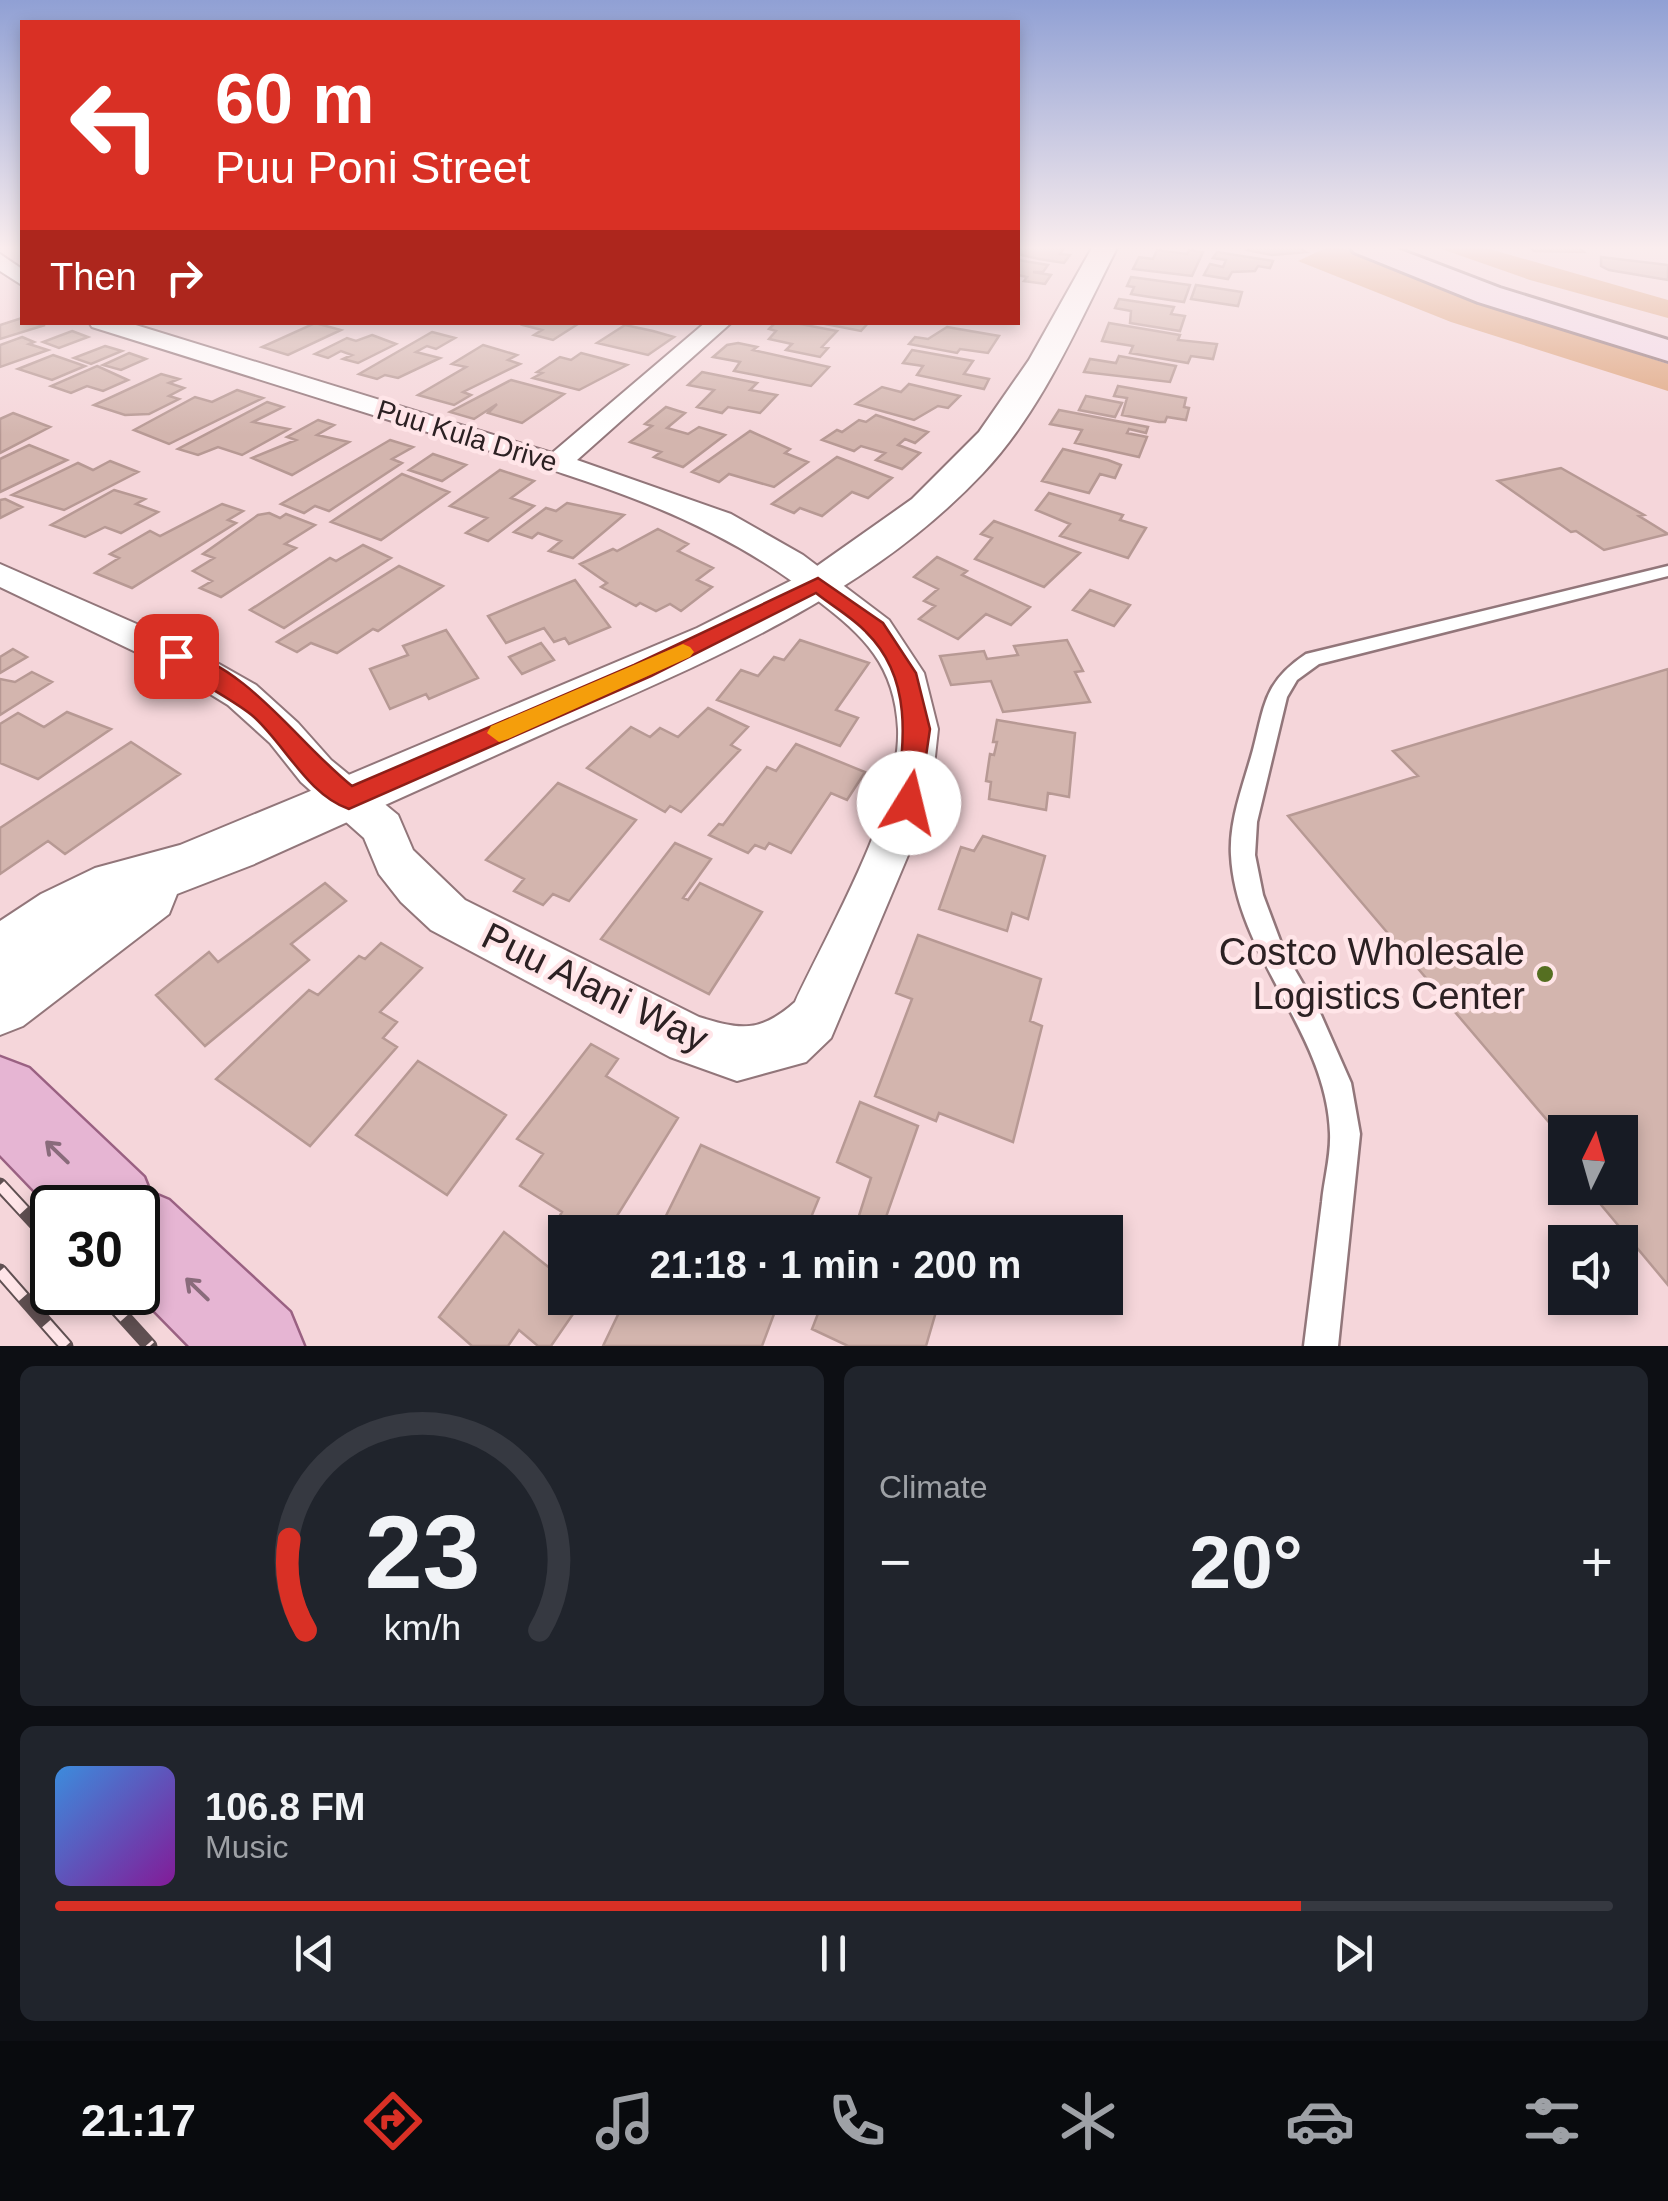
<!DOCTYPE html>
<meta charset="utf-8">
<style>
:root{--surface:#171b24;--page:#20242c;--text:#f1f3f6;--muted:#9ea1a6;--line:#363941;--accent:#d93025}
body{margin:0;font-family:Helvetica,sans-serif;background:var(--page);color:var(--text);height:100vh;display:flex;flex-direction:column;font-size:38px;white-space:nowrap}
*{box-sizing:border-box;margin:0}
p{font-size:32px;color:var(--muted)}
.icon{flex:none;width:55px;height:55px;fill:none;stroke:currentColor;stroke-width:2;stroke-linecap:round;stroke-linejoin:round}
.map{position:relative;height:1346px;overflow:hidden}
.panel{display:flex;flex-direction:column;gap:20px;padding:20px;background:#0d0f14;flex:1}
.panel>*{flex:none}
.top-card{position:absolute;left:20px;top:20px;width:1000px;height:305px;border-radius:0px;box-shadow:0 5px 15px #0003;background:#d93025;color:#fff;overflow:hidden}
.needle{width:65px;rotate:5deg}
.fabs{position:absolute;left:1548px;top:1115px;display:grid;gap:20px}
.fabs a{display:grid;place-items:center;width:90px;height:90px;border-radius:0px;background:var(--surface);box-shadow:0 5px 15px #0003;font-size:50px}
.speed{position:absolute;left:30px;top:1185px;display:flex;gap:20px;font-size:50px;font-weight:700;text-align:center}
.speed>*{display:grid;place-content:center;width:130px;height:130px;border-radius:50%;background:var(--surface);box-shadow:0 5px 15px #0003;line-height:1}
.speed .limit{border:5px solid #111;border-radius:15px;background:#fff;color:#111}
.pin{position:absolute;display:grid;place-items:center;width:85px;height:85px;color:#fff;margin:-42px;border-radius:20px;box-shadow:0 5px 15px #0006}
.me{position:absolute;width:110px;margin:-55px;rotate:9deg;stroke-linejoin:round;filter:drop-shadow(0 0 8px #0008)}
.turn{display:flex;align-items:center;gap:35px;height:210px;padding:0 30px;font-size:45px}
.turn .icon{width:130px;height:130px;stroke-width:2.5}
.turn b{display:block;font-size:70px;line-height:85px}
.then{display:flex;align-items:center;height:95px;padding:0 30px;background:#0003;gap:20px;font-size:38px}
.big{font-size:75px;font-weight:700;line-height:1.1}
.panel .widget{flex:1;display:flex;flex-direction:column;justify-content:center;gap:15px;min-width:0;padding:0 35px;border-radius:15px;background:var(--page)}
.panel .dial{align-items:center;gap:0}
.dial svg{height:260px;overflow:visible;fill:none;stroke:var(--line);stroke-width:7;stroke-linecap:round;text-anchor:middle}
.dial text{fill:var(--text);stroke:none}
.song{display:flex;align-items:center;gap:30px}
.cover{width:120px;height:120px;border-radius:15px;background:linear-gradient(135deg,hsl(210 70% 55%),hsl(290 70% 35%))}
.played{height:10px;border-radius:5px;background:linear-gradient(90deg,var(--accent) 80%,var(--line) 80%)}
.keys{display:flex;justify-content:space-around;direction:ltr}
.heat{display:flex;justify-content:space-between;align-items:center;font-size:55px;direction:ltr}
.panel .tiles{flex:1;display:grid;gap:20px;grid-template-columns:1fr 1fr}
.widget:last-child{grid-column:span 2}
.trip{position:absolute;left:548px;top:1215px;width:575px;height:100px;border-radius:0px;background:var(--surface);box-shadow:0 5px 15px #0003;font-weight:700;line-height:100px;text-align:center}
.tab-bar{display:flex;height:160px;justify-content:space-around;align-items:center;background:#090b0e;color:var(--muted)}
.tab-bar .icon{width:70px;height:70px}
.tab-bar .current{color:var(--accent)}
.tab-bar b{font-size:45px;color:var(--text)}
.map>svg:first-child{display:block}
</style>
<div class="map">
<svg width="1668" height="1346" viewBox="0 0 1668 1346">
<rect width="100%" height="100%" fill="#f5d6da"/>
<path fill="#dfa680" d="M 1330,246 L 1338,246 L 1466,298 L 1668,364 L 1668,391 L 1451,322 L 1298,261 Z
M 1433,246 L 1479,246 L 1668,300 L 1668,318 L 1530,280 Z"/>
<path fill="#d3b5ae" stroke="#b79994" stroke-width="2.5" d="M 1021,246 L 1065,246 L 1060,254 L 1070,255 L 1064,263 L 1039,259 L 1018,254 Z
M 1311,246 L 1299,248 L 1306,252 L 1272,255 L 1247,250 L 1251,246 Z
M 1529,246 L 1578,246 L 1584,252 L 1534,251 Z
M 1157,250 L 1187,254 L 1189,250 L 1203,252 L 1192,276 L 1133,269 L 1139,257 L 1153,259 Z
M 1217,252 L 1273,261 L 1270,268 L 1258,266 L 1255,271 L 1232,272 L 1228,279 L 1204,275 L 1210,264 L 1223,267 L 1226,260 L 1213,258 Z
M 1601,257 L 1668,265 L 1668,280 L 1609,270 L 1601,266 Z
M 1018,260 L 1048,265 L 1043,272 L 1033,272 L 1051,275 L 1045,284 L 1024,281 L 1027,277 L 1018,275 Z
M 1131,277 L 1190,285 L 1184,302 L 1150,297 L 1131,294 L 1134,287 L 1127,286 Z
M 1196,285 L 1242,292 L 1238,306 L 1191,299 Z
M 1119,299 L 1174,307 L 1171,314 L 1185,316 L 1180,331 L 1130,323 L 1131,311 L 1115,308 Z
M 22,318 L 22,322 L 45,325 L 0,339 L 0,325 Z
M 528,322 L 581,322 L 553,340 L 534,335 L 542,330 L 523,325 Z
M 776,322 L 790,322 L 837,331 L 822,347 L 828,348 L 820,357 L 786,350 L 792,344 L 769,339 L 776,331 L 769,329 Z
M 815,322 L 869,322 L 861,331 Z
M 315,323 L 341,330 L 288,355 L 262,347 Z
M 1109,323 L 1180,335 L 1178,340 L 1217,344 L 1213,359 L 1191,356 L 1188,363 L 1130,353 L 1133,346 L 1102,341 Z
M 625,325 L 653,331 L 674,337 L 648,355 L 597,343 Z
M 947,327 L 999,336 L 988,353 L 960,349 L 957,353 L 909,344 L 915,337 L 928,339 Z
M 72,331 L 88,337 L 59,348 L 43,342 Z
M 432,332 L 455,338 L 436,349 L 427,346 L 416,352 L 440,358 L 398,378 L 385,375 L 377,379 L 359,374 Z
M 372,335 L 396,344 L 358,363 L 343,359 L 352,355 L 341,351 L 328,358 L 315,354 L 347,338 L 356,341 Z
M 22,337 L 34,342 L 29,344 L 48,350 L 0,367 L 0,345 Z
M 738,343 L 757,347 L 753,350 L 829,367 L 811,386 L 734,371 L 740,362 L 713,357 L 727,345 Z
M 483,345 L 517,355 L 508,360 L 520,364 L 463,392 L 471,395 L 454,405 L 418,395 L 466,367 L 452,364 Z
M 105,346 L 122,351 L 91,364 L 74,358 Z
M 912,350 L 973,361 L 964,374 L 989,379 L 984,389 L 917,375 L 923,366 L 903,363 Z
M 129,353 L 146,359 L 121,370 L 103,365 Z
M 581,353 L 627,365 L 579,390 L 533,378 L 542,373 L 537,372 L 560,357 L 571,360 Z
M 53,355 L 85,366 L 52,380 L 18,369 Z
M 1119,356 L 1176,366 L 1170,382 L 1084,372 L 1090,359 L 1116,363 Z
M 97,366 L 128,380 L 103,391 L 87,386 L 71,393 L 51,386 Z
M 702,372 L 757,383 L 750,390 L 777,395 L 760,413 L 728,407 L 722,413 L 697,407 L 714,390 L 688,385 Z
M 161,374 L 179,379 L 169,383 L 184,388 L 169,396 L 179,399 L 149,414 L 125,415 L 94,405 Z
M 511,380 L 564,394 L 522,423 L 488,413 L 497,404 L 474,419 L 450,412 Z
M 909,384 L 960,396 L 948,408 L 938,406 L 914,420 L 856,404 L 882,387 L 901,392 Z
M 1118,386 L 1186,398 L 1184,407 L 1189,408 L 1186,420 L 1167,417 L 1165,422 L 1159,422 L 1122,415 L 1127,398 L 1114,396 Z
M 237,390 L 263,398 L 169,444 L 134,430 L 195,397 L 212,402 Z
M 1086,396 L 1122,403 L 1115,417 L 1079,410 Z
M 267,402 L 283,407 L 253,422 L 289,429 L 242,455 L 218,447 L 198,455 L 178,449 Z
M 666,407 L 685,413 L 667,428 L 688,434 L 699,427 L 725,435 L 683,467 L 654,457 L 661,452 L 630,442 L 652,426 L 645,424 Z
M 1059,410 L 1148,427 L 1146,433 L 1129,429 L 1127,433 L 1147,437 L 1139,457 L 1075,443 L 1082,430 L 1050,424 Z
M 13,413 L 50,427 L 0,453 L 0,419 Z
M 876,415 L 928,432 L 915,443 L 905,439 L 898,445 L 920,453 L 902,469 L 876,460 L 885,453 L 861,446 L 854,451 L 822,440 L 837,430 L 842,432 L 859,420 L 866,422 Z
M 318,420 L 334,425 L 317,435 L 349,442 L 292,475 L 252,458 L 296,440 L 287,437 Z
M 750,431 L 790,449 L 785,453 L 808,462 L 774,487 L 729,474 L 719,482 L 692,472 Z
M 390,440 L 413,447 L 392,459 L 402,463 L 329,511 L 315,506 L 304,513 L 281,504 Z
M 29,445 L 67,460 L 0,492 L 0,459 Z
M 1063,449 L 1108,460 L 1121,465 L 1115,478 L 1100,474 L 1089,493 L 1042,481 Z
M 433,454 L 466,465 L 442,481 L 409,470 Z
M 837,457 L 892,478 L 868,498 L 852,492 L 822,516 L 800,508 L 794,513 L 772,504 Z
M 110,461 L 138,472 L 64,510 L 12,495 L 78,463 L 93,470 Z
M 1561,468 L 1644,515 L 1639,516 L 1668,534 L 1604,550 L 1576,531 L 1571,532 L 1498,481 Z
M 500,470 L 534,481 L 511,498 L 534,506 L 488,541 L 466,533 L 487,518 L 450,506 Z
M 402,474 L 449,492 L 381,540 L 331,522 Z
M 114,490 L 145,499 L 136,504 L 158,512 L 121,533 L 105,527 L 85,537 L 51,525 Z
M 1049,493 L 1123,515 L 1120,520 L 1146,528 L 1128,558 L 1060,536 L 1070,524 L 1036,510 Z
M 5,499 L 22,507 L 0,518 L 0,500 Z
M 567,503 L 624,515 L 573,558 L 549,551 L 561,541 L 538,533 L 532,538 L 514,532 L 546,508 L 556,511 Z
M 222,504 L 243,511 L 228,520 L 236,523 L 132,588 L 95,573 L 119,558 L 110,554 L 150,531 L 160,536 Z
M 269,513 L 280,518 L 286,514 L 315,525 L 285,544 L 296,548 L 221,597 L 200,588 L 212,581 L 193,571 L 214,558 L 203,554 L 258,515 Z
M 994,521 L 1080,553 L 1044,587 L 975,559 L 992,538 L 981,534 Z
M 658,529 L 688,544 L 678,551 L 713,568 L 697,580 L 712,587 L 681,611 L 670,604 L 656,611 L 640,603 L 636,606 L 601,587 L 607,583 L 580,564 L 613,549 L 617,551 Z
M 363,545 L 391,558 L 284,628 L 250,610 L 330,558 L 336,561 Z
M 937,557 L 967,571 L 962,575 L 1030,607 L 1011,625 L 986,614 L 958,639 L 919,619 L 935,606 L 924,601 L 938,589 L 914,577 Z
M 399,566 L 443,586 L 378,631 L 373,629 L 337,653 L 311,643 L 297,652 L 277,642 Z
M 575,580 L 610,627 L 569,644 L 565,638 L 554,642 L 544,628 L 506,643 L 488,616 Z
M 1090,590 L 1130,605 L 1114,626 L 1073,610 Z
M 446,630 L 478,678 L 429,699 L 426,694 L 390,709 L 370,669 L 408,655 L 403,646 Z
M 800,640 L 869,663 L 836,710 L 858,718 L 840,746 L 717,700 L 741,670 L 758,676 L 774,657 L 784,660 Z
M 1067,640 L 1083,671 L 1075,672 L 1090,702 L 1003,712 L 991,681 L 951,685 L 940,656 L 984,651 L 987,659 L 1018,655 L 1014,646 Z
M 541,643 L 554,660 L 522,674 L 509,657 Z
M 13,649 L 27,657 L 0,673 L 0,657 Z
M 1668,669 L 1668,1285 L 1587,1188 L 1620,1188 L 1620,1132 L 1565,1132 L 1565,1161 L 1552,1146 L 1564,1140 L 1288,816 L 1418,776 L 1393,751 Z
M 32,672 L 52,682 L 0,715 L 0,679 L 15,682 Z
M 708,708 L 748,727 L 731,745 L 740,750 L 681,812 L 670,806 L 665,812 L 587,768 L 631,727 L 650,737 L 660,728 L 678,737 Z
M 67,712 L 111,729 L 38,779 L 0,763 L 0,724 L 18,713 L 44,727 Z
M 997,720 L 1075,733 L 1069,797 L 1048,793 L 1046,810 L 989,799 L 991,782 L 986,781 L 990,754 L 994,755 L 997,742 L 993,742 Z
M 131,742 L 180,774 L 65,854 L 48,841 L 0,874 L 0,828 Z
M 796,744 L 865,772 L 847,800 L 831,793 L 791,853 L 769,843 L 765,849 L 755,845 L 748,853 L 709,835 L 719,824 L 723,825 L 767,767 L 776,771 Z
M 558,783 L 636,820 L 569,901 L 553,894 L 543,905 L 514,891 L 524,879 L 486,860 Z
M 983,836 L 1045,856 L 1028,919 L 1012,913 L 1007,931 L 939,909 L 961,847 L 974,851 Z
M 675,843 L 711,859 L 683,898 L 688,900 L 700,883 L 762,912 L 709,994 L 601,939 Z
M 325,883 L 346,901 L 291,944 L 309,960 L 205,1046 L 156,995 L 209,952 L 218,962 Z
M 918,935 L 1041,979 L 1030,1021 L 1042,1026 L 1013,1142 L 939,1113 L 936,1121 L 875,1096 L 912,999 L 896,993 Z
M 381,943 L 422,968 L 380,1012 L 397,1022 L 383,1038 L 397,1047 L 310,1146 L 216,1079 L 309,990 L 318,995 L 359,956 L 365,959 Z
M 591,1044 L 618,1059 L 606,1076 L 678,1118 L 607,1232 L 565,1232 L 565,1237 L 552,1229 L 562,1212 L 520,1186 L 543,1154 L 517,1139 Z
M 418,1061 L 506,1115 L 447,1195 L 356,1135 Z
M 860,1102 L 918,1126 L 886,1217 L 895,1221 L 891,1232 L 848,1232 L 852,1219 L 857,1222 L 871,1178 L 837,1162 Z
M 701,1145 L 819,1198 L 805,1232 L 658,1232 Z
M 504,1232 L 565,1280 L 565,1298 L 584,1298 L 551,1346 L 538,1346 L 519,1330 L 508,1346 L 472,1346 L 439,1317 Z
M 626,1298 L 780,1298 L 762,1346 L 603,1346 Z
M 824,1298 L 940,1298 L 926,1346 L 848,1346 L 812,1329 Z"/>
<g fill="none" stroke-linecap="round" stroke-linejoin="round">
<g stroke="#92767a" stroke-width="5">
<path id="service" d="M 1668,566 L 1668,576 L 1319,664 L 1297,680 L 1287,697 L 1257,822 L 1255,855 L 1263,895 L 1284,951 L 1321,1015 L 1351,1083 L 1360,1134 L 1338,1346 L 1304,1346 C 1310,1298 1316,1250 1322,1202 C 1324,1180 1331,1156 1330,1133 C 1327,1032 1236,956 1231,855 C 1229,820 1244,783 1253,750 C 1265,704 1264,682 1306,654 Z"/>
</g>
<g stroke="#92767a" stroke-width="4">
<path id="minor" d="M 0,254 L 22,269 L 22,285 L 0,271 Z
M 89,322 L 126,322 L 552,453 L 706,322 L 732,322 L 577,460 L 731,514 L 803,555 L 889,620 L 924,673 L 938,729 L 930,803 L 831,1038 L 806,1062 L 737,1081 L 670,1057 L 431,930 L 401,902 L 379,874 L 364,838 L 301,782 L 270,743 L 228,705 L 163,665 L 0,587 L 0,564 L 189,647 L 256,685 L 298,723 L 331,760 L 398,815 L 413,850 L 465,900 L 699,1017 C 741,1030 760,1033 795,1002 C 828,931 901,806 898,729 C 895,665 864,636 817,600 C 696,503 548,470 402,424 C 299,392 195,359 92,327 Z"/>
</g>
<g stroke="#92767a" stroke-width="4">
<path id="tertiary" d="M 1093,246 L 1118,246 C 1078,324 1043,409 983,473 C 868,595 713,659 563,725 C 460,771 356,818 252,865 L 177,894 L 169,914 L 23,1026 L 0,1035 L 0,921 L 41,894 L 95,868 L 180,845 L 301,795 L 697,628 L 810,571 L 912,499 L 979,432 L 1029,360 Z"/>
</g>
<g stroke="#92767a" stroke-width="6">
<path id="secondary" d="M 1350,246 L 1390,246 L 1500,288 L 1668,340 L 1668,361 L 1478,302 L 1354,252 Z"/>
</g>
<g stroke="#9a6182" stroke-width="5">
<path id="primary" d="M 0,1057 L 29,1068 L 144,1177 L 150,1192 L 169,1200 L 290,1312 L 304,1346 L 189,1346 L 136,1292 L 138,1208 L 52,1209 L 0,1155 Z"/>
</g>
<use href="#service" fill="#fff" fill-rule="evenodd"/>
<use href="#minor" fill="#fff" fill-rule="evenodd"/>
<use href="#tertiary" fill="#fff" fill-rule="evenodd"/>
<use href="#secondary" fill="#f3dae9" fill-rule="evenodd"/>
<use href="#primary" fill="#e6b5d3" fill-rule="evenodd"/>
<g stroke="#605052" stroke-width="15">
<path id="rail" d="M 0,1185 L 52,1241
M 0,1271 L 66,1346
M 101,1292 L 150,1346"/>
</g>
<use href="#rail" stroke="#ffe5e8" stroke-width="11" stroke-dasharray="35" stroke-linecap="butt"/>
</g>
<defs><path id="oneway-shaft" d="M-6 0H5M1.5-3L5.5 0L1.5 3" fill="none" stroke-width="1.6" stroke-linecap="round" stroke-linejoin="round" transform="scale(2.5)"/></defs>
<g stroke="#896b7b">
<use href="#oneway-shaft" transform="translate(57 1152) rotate(-136)"/>
<use href="#oneway-shaft" transform="translate(197 1289) rotate(-136)"/>
</g>
<linearGradient id="sky" x2="0" y2="1"><stop stop-color="#90a0d4"/><stop offset="0.57" stop-color="#faedee"/><stop offset="1" stop-color="#faedee" stop-opacity="0"/></linearGradient>
<rect width="1668" height="435" fill="url(#sky)"/>
<path fill="#d93025" stroke="#8d1f18" stroke-width="2.5" d="M 818,578 L 883,623 L 916,673 L 930,729 L 918,811 L 909,814 L 900,811 L 896,803 C 904,744 914,679 866,632 C 852,617 832,606 816,593 L 651,676 L 349,809 C 308,795 285,745 254,717 C 233,698 178,673 165,656 L 176,648 C 251,669 295,740 352,786 L 634,665 Z"/>
<path fill="#f59e0b" d="M 683,644 L 690,647 L 694,652 L 690,657 L 508,739 L 499,742 L 487,733 L 491,726 Z"/>
<circle fill="#556f21" stroke="#ffe5e8" stroke-width="4" cx="1545" cy="974" r="10"/>
<g text-anchor="middle" dominant-baseline="central" stroke-width="9" stroke-linejoin="round" paint-order="stroke">
<g font-size="28" fill="#2c2123" stroke="#ffe5e8">
<text transform="translate(467 436) rotate(17)">Puu Kula Drive</text>
</g>
<g font-size="38" fill="#2c2123" stroke="#ffe5e8" text-anchor="end">
<text x="1525" y="952">Costco Wholesale<tspan x="1525" dy="44">Logistics Center</tspan></text>
</g>
<g font-size="38" fill="#2c2123" stroke="#ffe5e8">
<text transform="translate(595 987) rotate(26)">Puu Alani Way</text>
</g>
</g>
</svg>
<div class="fabs">
<a><svg class="needle" viewBox="-14 -14 28 28"><path d="M0-13l5 13h-10z" fill="#e53935"/><path d="M0 13l5-13h-10z" fill="#9ea1a6"/></svg></a>
<a><svg class="icon" aria-label="sound" viewBox="0 0 24 24"><path d="M4 9h4l5-4v14l-5-4H4zM17 9q2 3 0 6"/></svg></a>
</div>
<div class="speed"><div class="limit">30</div></div>
<div class="pin" style="left:176px;top:656px;background:#d93025"><svg class="icon" aria-label="arrive" viewBox="0 0 24 24"><path d="M6 21V4h12l-3 4 3 4H6"/></svg></div>
<svg class="me" style="left:909px;top:803px" viewBox="-20 -20 40 40"><circle r="19" fill="#fff"/><path d="M0-13L10 11 0 6-10 11z" fill="#d93025"/></svg>
<div class="trip">21:18 · 1 min · 200 m</div>
<div class="top-card">
<div class="turn"><svg class="icon" aria-label="left" viewBox="0 0 24 24"><path d="M17 20v-9H6M10 6l-5 5 5 5"/></svg><div><b>60 m</b>Puu Poni Street</div></div>
<div class="then">Then<svg class="icon" aria-label="right" viewBox="0 0 24 24"><path d="M7 20v-9h11M14 6l5 5-5 5"/></svg></div>
</div>
</div>
<section class="panel">
<div class="tiles">
<div class="widget dial"><svg viewBox="0 0 100 80">
<path d="M14 69A42 42 0 1 1 86 69"/>
<path d="M14 69A42 42 0 0 1 9 41" stroke="#d93025"/>
<text x="50" y="56" font-size="32" font-weight="700">23</text>
<text x="50" y="72" font-size="11">km/h</text>
</svg></div>
<div class="widget"><p>Climate</p>
<div class="heat"><a>−</a><b class="big">20°</b><a>+</a></div>
</div>
<div class="widget">
<div class="song"><i class="cover"></i><div><b>106.8 FM</b><p>Music</p></div></div>
<div class="played"></div>
<div class="keys"><svg class="icon" aria-label="previous" viewBox="0 0 24 24"><path d="M18 5L8 12l10 7zM5 5v14"/></svg><svg class="icon" aria-label="pause" viewBox="0 0 24 24"><path d="M8 5v14M16 5v14"/></svg><svg class="icon" aria-label="next" viewBox="0 0 24 24"><path d="M6 5l10 7-10 7zM19 5v14"/></svg></div>
</div>
</div>
</section>
<nav class="tab-bar">
<b>21:17</b>
<svg class="icon current" aria-label="directions" viewBox="0 0 24 24"><path d="M12 3l9 9-9 9-9-9zM9 14v-3h6M13 9l2 2-2 2"/></svg>
<svg class="icon" aria-label="music" viewBox="0 0 24 24"><path d="M9 18V5l10-2v13"/><circle cx="6" cy="18" r="3"/><circle cx="16" cy="16" r="3"/></svg>
<svg class="icon" aria-label="phone" viewBox="0 0 24 24"><path d="M5 4h4l2 5-3 2q2 4 5 5l2-3 5 2v4C11 20 4 13 5 4z"/></svg>
<svg class="icon" aria-label="climate" viewBox="0 0 24 24"><path d="M12 3v18M4 7l16 10M4 17L20 7"/></svg>
<svg class="icon" aria-label="car" viewBox="0 0 24 24"><path d="M5 17H2v-5l4-1 3-4h7l3 4 3 1v5h-3M9 17h6M6 11h13"/><circle cx="7" cy="17" r="2"/><circle cx="17" cy="17" r="2"/></svg>
<svg class="icon" aria-label="filters" viewBox="0 0 24 24"><path d="M4 7h16M4 17h16"/><circle cx="9" cy="7" r="2"/><circle cx="15" cy="17" r="2"/></svg>
</nav>
